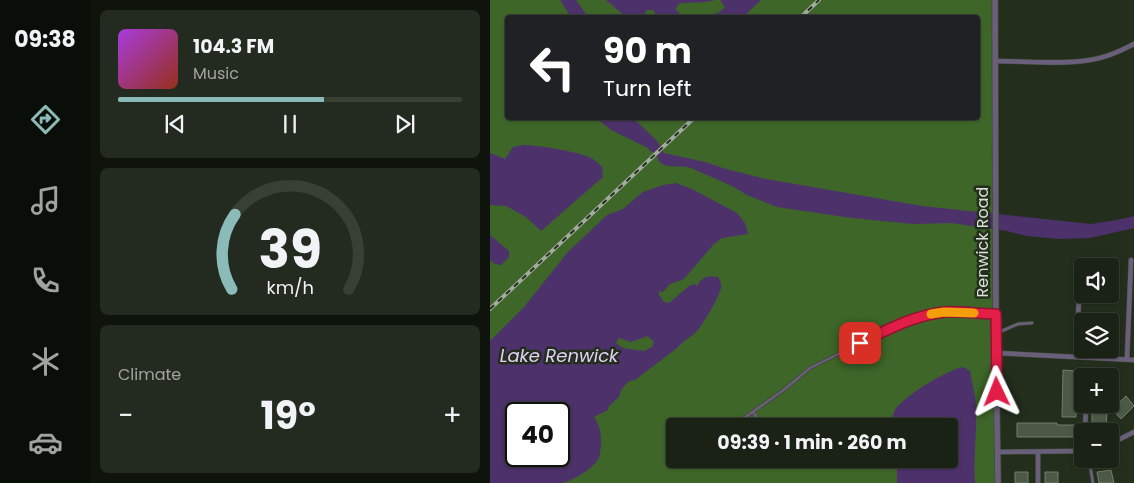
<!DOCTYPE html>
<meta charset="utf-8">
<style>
:root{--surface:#1a2216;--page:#232a1f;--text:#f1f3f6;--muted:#9fa4a1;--line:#383f35;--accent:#8bbbb9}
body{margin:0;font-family:Poppins,sans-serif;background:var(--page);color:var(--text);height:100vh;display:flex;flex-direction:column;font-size:19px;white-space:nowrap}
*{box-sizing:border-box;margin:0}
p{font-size:16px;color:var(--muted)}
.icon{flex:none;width:28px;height:28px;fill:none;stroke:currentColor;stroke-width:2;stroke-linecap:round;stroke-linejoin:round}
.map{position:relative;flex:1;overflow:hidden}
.drawer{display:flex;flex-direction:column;gap:10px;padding:10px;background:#0e130c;width:400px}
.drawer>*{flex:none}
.guide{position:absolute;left:15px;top:15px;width:475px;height:105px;border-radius:5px;box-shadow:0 1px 4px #0004,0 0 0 1px var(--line);background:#202124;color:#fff;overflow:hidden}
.tools{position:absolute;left:584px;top:258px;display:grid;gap:10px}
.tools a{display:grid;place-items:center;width:45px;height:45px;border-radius:5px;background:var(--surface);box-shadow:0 1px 4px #0004,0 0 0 1px var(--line);font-size:25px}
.speed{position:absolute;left:15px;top:402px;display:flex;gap:10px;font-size:25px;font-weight:700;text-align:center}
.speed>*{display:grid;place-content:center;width:65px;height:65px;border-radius:50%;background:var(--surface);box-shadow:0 1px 4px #0004,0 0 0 1px var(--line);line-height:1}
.speed .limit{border:2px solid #111;border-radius:8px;background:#fff;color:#111}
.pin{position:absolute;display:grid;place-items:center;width:42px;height:42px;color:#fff;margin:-21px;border-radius:10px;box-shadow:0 2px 8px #0006}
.me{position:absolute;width:55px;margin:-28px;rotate:358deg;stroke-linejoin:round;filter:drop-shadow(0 0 4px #0008)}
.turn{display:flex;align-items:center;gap:18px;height:105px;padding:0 15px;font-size:22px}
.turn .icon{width:65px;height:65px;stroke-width:2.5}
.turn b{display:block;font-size:35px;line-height:42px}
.big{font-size:38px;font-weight:700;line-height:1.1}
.drawer .tile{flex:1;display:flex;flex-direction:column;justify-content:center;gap:8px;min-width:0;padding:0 18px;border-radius:8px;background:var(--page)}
.drawer .dial{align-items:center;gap:0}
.dial svg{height:130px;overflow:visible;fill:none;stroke:var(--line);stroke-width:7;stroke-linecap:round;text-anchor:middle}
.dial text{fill:var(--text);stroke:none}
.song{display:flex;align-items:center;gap:15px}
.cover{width:60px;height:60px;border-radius:8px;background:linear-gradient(135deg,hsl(280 70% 55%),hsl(10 70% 35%))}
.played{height:5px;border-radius:2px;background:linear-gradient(90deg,var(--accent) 60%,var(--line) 60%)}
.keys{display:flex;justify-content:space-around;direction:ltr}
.heat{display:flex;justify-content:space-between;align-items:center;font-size:28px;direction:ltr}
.trip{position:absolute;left:176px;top:418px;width:292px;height:50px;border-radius:5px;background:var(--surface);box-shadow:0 1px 4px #0004,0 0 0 1px var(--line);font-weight:700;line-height:50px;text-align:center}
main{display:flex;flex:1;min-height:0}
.dock{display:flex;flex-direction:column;width:90px;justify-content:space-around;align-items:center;background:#0a0e09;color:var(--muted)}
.dock .icon{width:35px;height:35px}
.dock .on{color:var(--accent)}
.dock b{font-size:22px;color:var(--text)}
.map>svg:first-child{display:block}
</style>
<main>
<nav class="dock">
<b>09:38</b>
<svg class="icon on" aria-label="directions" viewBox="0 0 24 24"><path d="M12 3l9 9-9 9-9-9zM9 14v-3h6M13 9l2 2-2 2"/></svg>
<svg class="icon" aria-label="music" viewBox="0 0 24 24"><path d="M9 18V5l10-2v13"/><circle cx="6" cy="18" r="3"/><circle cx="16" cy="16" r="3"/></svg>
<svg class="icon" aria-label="phone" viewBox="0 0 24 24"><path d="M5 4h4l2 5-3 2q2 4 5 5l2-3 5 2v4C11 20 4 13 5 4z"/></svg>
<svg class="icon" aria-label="climate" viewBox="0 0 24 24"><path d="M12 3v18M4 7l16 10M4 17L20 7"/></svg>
<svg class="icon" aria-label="car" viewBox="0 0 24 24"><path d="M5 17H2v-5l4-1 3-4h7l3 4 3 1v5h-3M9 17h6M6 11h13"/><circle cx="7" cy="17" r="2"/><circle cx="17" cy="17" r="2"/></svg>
</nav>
<section class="drawer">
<div class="tile">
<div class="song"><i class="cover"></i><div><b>104.3 FM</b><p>Music</p></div></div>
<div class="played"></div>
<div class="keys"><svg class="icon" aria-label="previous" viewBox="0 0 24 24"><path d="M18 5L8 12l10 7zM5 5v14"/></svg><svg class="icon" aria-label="pause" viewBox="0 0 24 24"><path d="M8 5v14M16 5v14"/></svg><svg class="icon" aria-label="next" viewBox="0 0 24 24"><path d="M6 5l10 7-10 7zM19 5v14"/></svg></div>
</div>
<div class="tile dial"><svg viewBox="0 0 100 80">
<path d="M14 69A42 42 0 1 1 86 69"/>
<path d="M14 69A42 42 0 0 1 16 23" stroke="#8bbbb9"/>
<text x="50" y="56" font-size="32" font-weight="700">39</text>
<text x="50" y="72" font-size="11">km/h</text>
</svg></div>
<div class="tile"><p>Climate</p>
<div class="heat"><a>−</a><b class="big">19°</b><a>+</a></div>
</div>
</section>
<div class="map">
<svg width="644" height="483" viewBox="0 0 644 483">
<rect width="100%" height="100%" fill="#232e1d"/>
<path fill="#3e6629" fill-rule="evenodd" d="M 0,0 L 506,0 L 505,483 L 0,483 ZM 18,18 L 488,18 L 488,118 L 18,118 ZM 26,414 L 69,414 L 69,456 L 26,456 ZM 185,426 L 460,426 L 460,459 L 185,459 Z"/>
<path fill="#4d316b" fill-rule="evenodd" d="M 70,0 L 86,0 L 98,17 L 81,17 Z
M 116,0 L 225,0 L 216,2 L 190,3 L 185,9 L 192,16 C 208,17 224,19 235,7 L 230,0 L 271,0 L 252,18 L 164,17 L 166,15 L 163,10 L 157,10 L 154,14 L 156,17 L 136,17 Z
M 106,118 L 143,118 L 168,142 L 174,153 L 215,162 L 236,169 L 276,179 L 432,206 L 601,224 L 627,220 L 644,216 L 644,228 L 600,238 L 570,239 L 536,236 L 517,231 L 461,223 L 423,224 L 362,218 L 287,207 L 257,195 L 242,186 L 201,168 C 191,164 176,170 169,161 C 168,159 167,156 165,153 L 160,151 L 158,148 L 121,130 Z
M 33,145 C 47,145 92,152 103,159 C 106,161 110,165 112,167 L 113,177 L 51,231 L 36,217 L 16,206 L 0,205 L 0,153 L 15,159 L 23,147 Z
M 186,183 L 202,189 L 247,213 L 255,223 L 258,234 L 232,238 L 224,244 L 194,279 L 180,284 L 173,292 L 169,291 L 169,295 L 174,302 L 179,303 L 199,286 L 204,284 L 207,286 C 212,277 218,275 228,277 C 230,281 232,284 231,288 C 229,297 212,327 205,333 C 199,338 193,341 187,348 L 145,380 L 139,381 L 131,390 L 129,397 L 119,406 L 118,410 L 104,417 C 111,427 111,435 111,447 C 110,450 110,455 109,458 C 103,469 81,482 71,483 C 48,483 23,483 0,483 L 0,341 L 34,307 L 77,253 L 117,215 L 133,209 L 153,192 L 173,185 ZM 158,336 L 164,342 L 162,347 L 154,351 L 133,348 L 126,343 L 129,338 L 141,342 ZM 26,414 L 69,414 L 69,456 L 26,456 Z
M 0,235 L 19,251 L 19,257 L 11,265 L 5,264 L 0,260 Z
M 473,367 L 480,371 C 482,384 486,396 486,409 C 487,434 483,458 485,483 L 407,483 L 407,459 L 460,459 L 460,426 L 403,426 C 403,419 402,413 407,407 C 418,394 457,370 473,367 Z"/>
<path fill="#4c5946" stroke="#717f6b" d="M 573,370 L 587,371 L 586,417 L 572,417 Z
M 636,396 L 644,406 L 631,419 L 622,409 Z
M 602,409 L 617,410 L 616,430 L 602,430 Z
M 527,423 L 567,423 L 567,425 L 586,425 L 586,437 L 527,437 Z
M 621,470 L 624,483 L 609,483 L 607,472 Z
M 525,472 L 538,472 L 538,483 L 525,483 Z
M 555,472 L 568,472 L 568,483 L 555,483 Z"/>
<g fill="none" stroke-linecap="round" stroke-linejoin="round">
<g stroke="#404a3a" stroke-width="4">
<path id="service" d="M 507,333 L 528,324 L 542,323
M 263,412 L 269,420 L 269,426
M 251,426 L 254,418 L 295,389 L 320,368 L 403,327 L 425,318 L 455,312 L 505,315
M 599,459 L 603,483"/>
</g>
<g stroke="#404a3a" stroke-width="5.5">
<path id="minor" d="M 505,61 C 534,61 572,65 600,60 C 615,58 631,51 644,44
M 506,353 L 644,360
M 586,357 L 590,278
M 637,359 L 641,260
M 596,376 L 596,372
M 595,431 L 596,404
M 620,444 L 644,432
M 509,452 L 592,451
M 548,483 L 548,452"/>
</g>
<g stroke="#404a3a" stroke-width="7">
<path id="tertiary" d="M 505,0 L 506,353 L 508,483"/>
</g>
<use href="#service" stroke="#6a5f7a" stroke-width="2.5"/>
<use href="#minor" stroke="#6a5f7a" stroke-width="4.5"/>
<use href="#tertiary" stroke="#6a5f7a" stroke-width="5.5"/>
<g stroke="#a2ab9e" stroke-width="4">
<path id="rail" d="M 310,18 L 329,0
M 0,309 L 204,118"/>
</g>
<use href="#rail" stroke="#232e1d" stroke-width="2" stroke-dasharray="5.5" stroke-linecap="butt"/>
</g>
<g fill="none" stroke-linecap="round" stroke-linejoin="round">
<g stroke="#92132f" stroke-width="12">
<path id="route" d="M 370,343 C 397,330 424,315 455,312 C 471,311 489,314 506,314 L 507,392"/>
</g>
<use href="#route" stroke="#e11d48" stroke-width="9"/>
<path stroke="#f59e0b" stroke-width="9" d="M 441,314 L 454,312 L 484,313"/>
</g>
<g text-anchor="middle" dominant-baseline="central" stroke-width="5" stroke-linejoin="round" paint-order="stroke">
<g font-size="16" fill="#d8e0d5" stroke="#232e1d">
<text transform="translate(492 242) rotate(-90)">Renwick Road</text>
</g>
<g font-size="18" font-style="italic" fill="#e0d1f6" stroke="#232e1d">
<text x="69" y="355">Lake Renwick</text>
</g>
</g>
</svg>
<div class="tools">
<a><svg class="icon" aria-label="sound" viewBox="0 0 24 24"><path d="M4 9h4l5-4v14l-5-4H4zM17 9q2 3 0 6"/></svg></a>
<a><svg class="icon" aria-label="layers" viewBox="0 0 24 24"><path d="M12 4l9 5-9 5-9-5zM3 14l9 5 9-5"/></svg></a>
<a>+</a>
<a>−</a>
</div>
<div class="speed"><div class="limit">40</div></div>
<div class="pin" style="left:370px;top:343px;background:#d93025"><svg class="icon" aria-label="arrive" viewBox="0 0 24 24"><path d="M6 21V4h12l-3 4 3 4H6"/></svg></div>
<svg class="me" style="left:507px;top:392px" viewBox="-20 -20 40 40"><path d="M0-17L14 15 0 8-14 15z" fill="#e11d48" stroke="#fff" stroke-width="4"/></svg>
<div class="trip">09:39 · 1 min · 260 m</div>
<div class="guide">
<div class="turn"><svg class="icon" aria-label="left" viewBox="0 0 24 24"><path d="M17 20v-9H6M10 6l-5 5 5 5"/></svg><div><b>90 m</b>Turn left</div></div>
</div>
</div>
</main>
